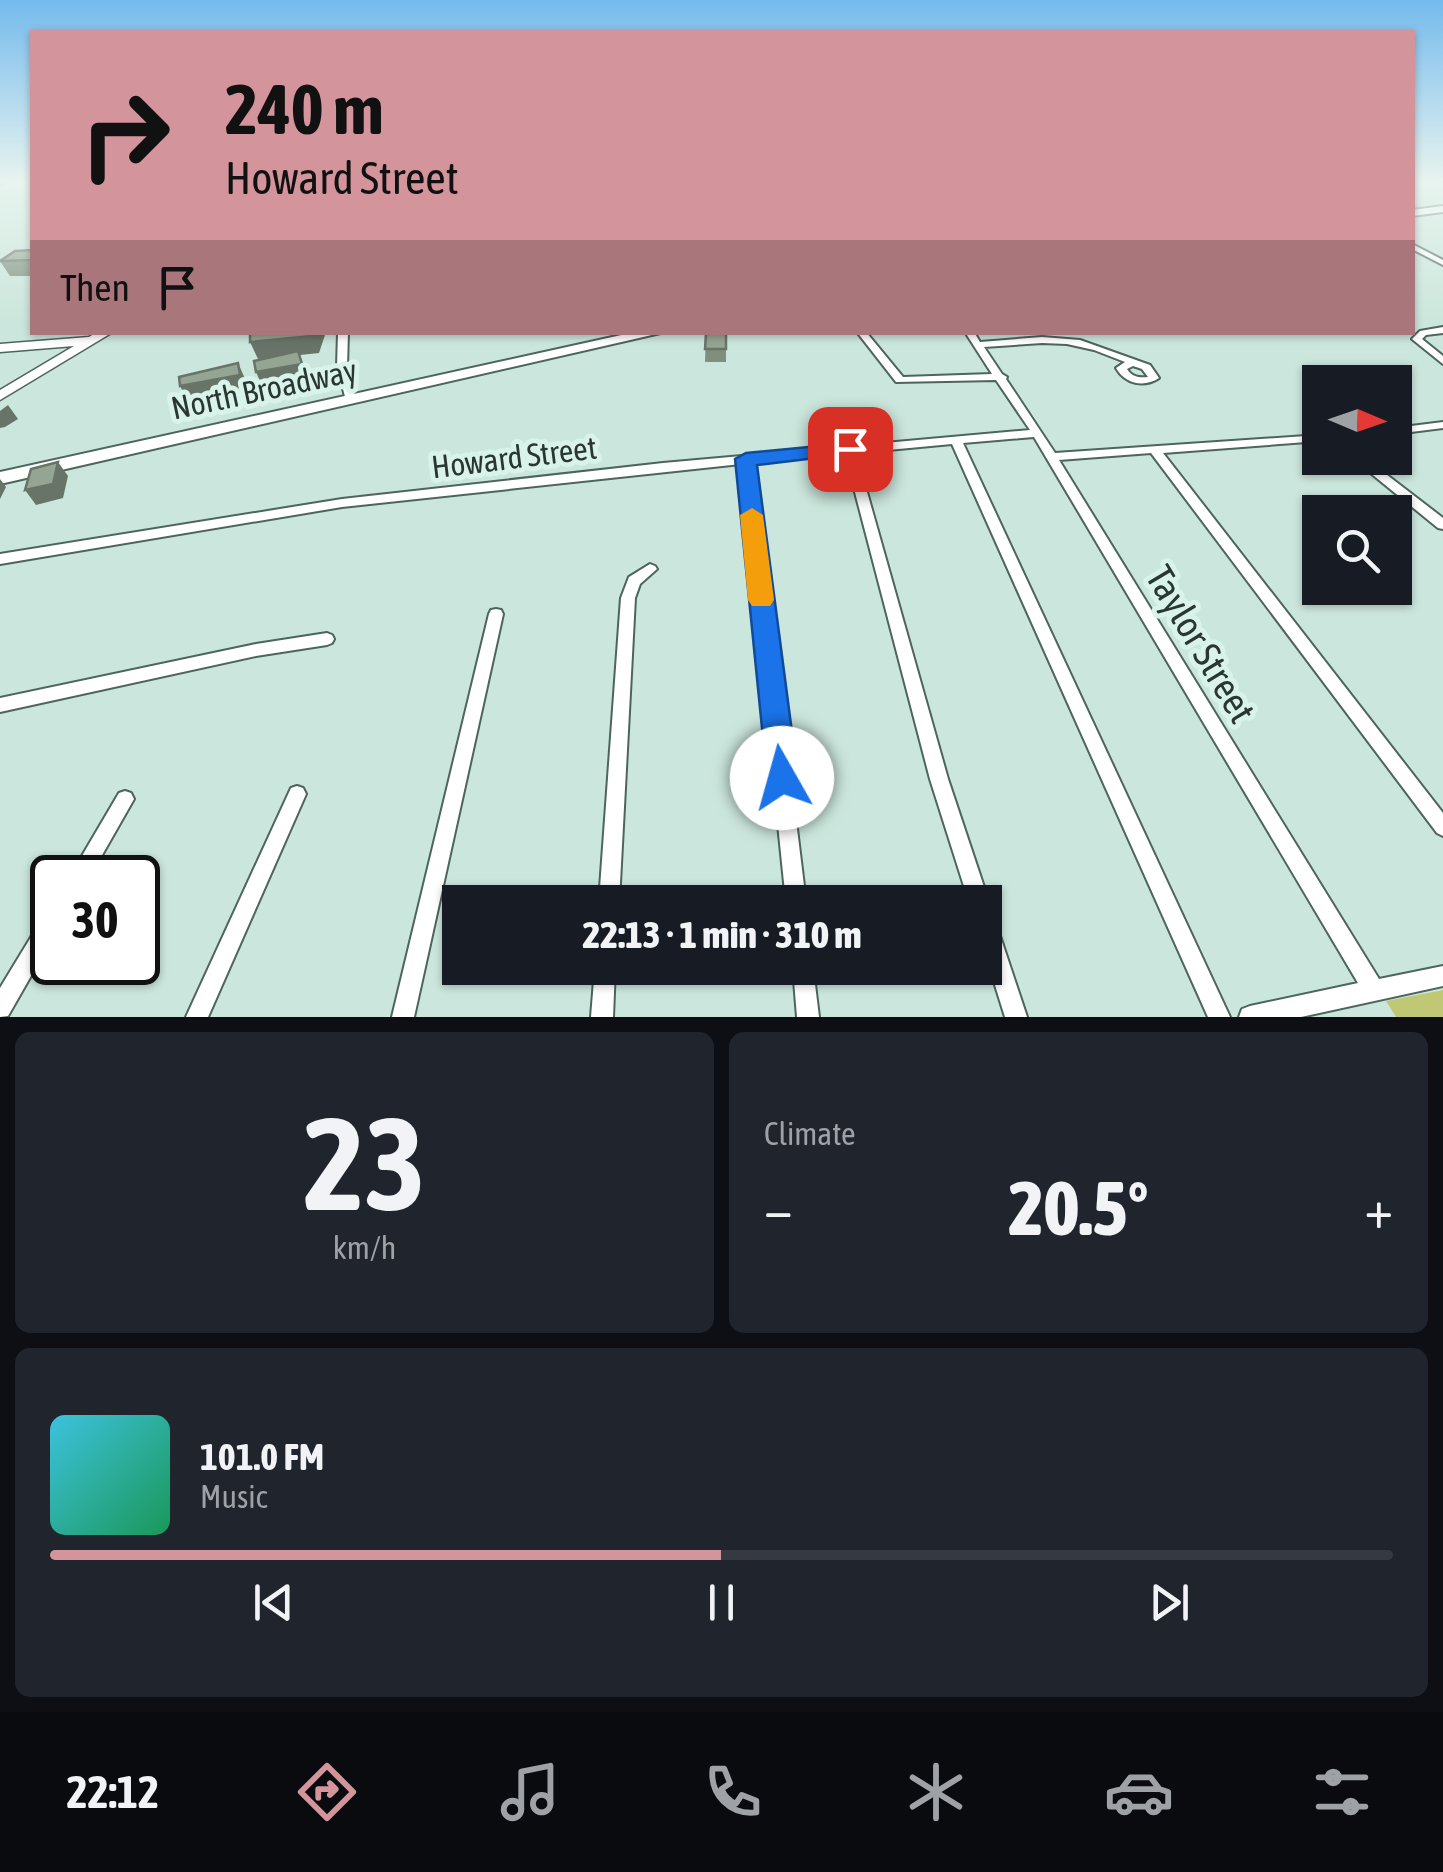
<!DOCTYPE html>
<meta charset="utf-8">
<style>
:root{--surface:#171b24;--page:#20242c;--text:#f1f3f6;--muted:#9ea1a6;--line:#363941;--accent:#d4949c}
body{margin:0;font-family:"Asap Condensed",sans-serif;background:var(--page);color:var(--text);height:100vh;display:flex;flex-direction:column;font-size:38px;white-space:nowrap}
*{box-sizing:border-box;margin:0}
p{font-size:32px;color:var(--muted)}
.icon{flex:none;width:55px;height:55px;fill:none;stroke:currentColor;stroke-width:2;stroke-linecap:round;stroke-linejoin:round}
.map{position:relative;height:1017px;overflow:hidden}
.panel{display:flex;flex-direction:column;gap:15px;padding:15px;background:#0d0f14;flex:1}
.panel>*{flex:none}
.hud{position:absolute;left:30px;top:30px;width:1385px;height:305px;border-radius:0px;box-shadow:0 2px 8px #0004;background:#d4949c;color:#111;overflow:hidden}
.needle{width:65px;rotate:92deg}
.fabs{position:absolute;left:1302px;top:365px;display:grid;gap:20px}
.fabs a{display:grid;place-items:center;width:110px;height:110px;border-radius:0px;background:var(--surface);box-shadow:0 2px 8px #0004;font-size:50px}
.speed{position:absolute;left:30px;top:855px;display:flex;gap:20px;font-size:50px;font-weight:700;text-align:center}
.speed>*{display:grid;place-content:center;width:130px;height:130px;border-radius:50%;background:var(--surface);box-shadow:0 2px 8px #0004;line-height:1}
.speed .limit{border:5px solid #111;border-radius:15px;background:#fff;color:#111}
.pin{position:absolute;display:grid;place-items:center;width:85px;height:85px;color:#fff;margin:-42px;border-radius:20px;box-shadow:0 5px 15px #0006}
.me{position:absolute;width:110px;margin:-55px;rotate:353deg;stroke-linejoin:round;filter:drop-shadow(0 0 8px #0008)}
.turn{display:flex;align-items:center;gap:35px;height:210px;padding:0 30px;font-size:45px}
.turn .icon{width:130px;height:130px;stroke-width:2.5}
.turn b{display:block;font-size:70px;line-height:85px}
.then{display:flex;align-items:center;height:95px;padding:0 30px;background:#0003;gap:20px;font-size:38px}
.big{font-size:75px;font-weight:800;line-height:1.1}
.panel .card{flex:1;display:flex;flex-direction:column;justify-content:center;gap:15px;min-width:0;padding:0 35px;border-radius:15px;background:var(--page)}
.panel .dial{align-items:center;gap:0}
.dial b{font-size:130px;line-height:1}
.song{display:flex;align-items:center;gap:30px}
.cover{width:120px;height:120px;border-radius:15px;background:linear-gradient(135deg,hsl(190 70% 55%),hsl(150 70% 35%))}
.played{height:10px;border-radius:5px;background:linear-gradient(90deg,var(--accent) 50%,var(--line) 50%)}
.keys{display:flex;justify-content:space-around;direction:ltr}
.heat{display:flex;justify-content:space-between;align-items:center;font-size:55px;direction:ltr}
.panel .tiles{flex:1;display:grid;gap:15px;grid-template-columns:1fr 1fr}
.card:last-child{grid-column:span 2}
.trip{position:absolute;left:442px;top:885px;width:560px;height:100px;border-radius:0px;background:var(--surface);box-shadow:0 2px 8px #0004;font-weight:800;line-height:100px;text-align:center}
.tab-bar{display:flex;height:160px;justify-content:space-around;align-items:center;background:#090b0e;color:var(--muted)}
.tab-bar .icon{width:70px;height:70px}
.tab-bar .current{color:var(--accent)}
.tab-bar b{font-size:45px;color:var(--text)}
.map>svg:first-child{display:block}
</style>
<div class="map">
<svg width="1443" height="1017" viewBox="0 0 1443 1017">
<rect width="100%" height="100%" fill="#cbe6dc"/>
<path fill="#c1c875" d="M 1443,990 L 1443,1017 L 1396,1017 L 1386,1001 Z"/>
<g fill="none" stroke-linecap="round" stroke-linejoin="round">
<g stroke="#4d655d" stroke-width="4">
<path id="street" d="M 0,182 L 6,182 L 0,185 Z
M 1412,244 L 1443,260 L 1443,265 L 1412,249 Z
M 1443,327 L 1443,333 L 1426,335 L 1422,339 L 1443,356 L 1443,364 L 1412,339 L 1420,331 Z
M 338,332 L 348,332 L 347,367 L 356,400 L 351,403 L 346,400 L 337,367 Z
M 857,332 L 866,332 L 903,377 L 992,374 L 965,332 L 974,332 L 980,342 L 1042,337 L 1080,340 L 1150,365 L 1159,378 C 1144,388 1125,384 1116,368 L 1125,362 L 1094,350 L 1067,344 L 1042,343 L 984,347 L 1002,374 L 1007,377 L 1006,379 L 1055,453 L 1320,435 L 1320,441 L 1163,453 L 1443,813 L 1443,836 L 1437,833 L 1151,453 L 1059,460 L 1379,979 L 1443,966 L 1443,986 L 1301,1017 L 1239,1017 L 1242,1009 L 1250,1006 L 1358,983 L 1034,437 L 963,443 L 1230,1017 L 1208,1017 L 952,444 L 856,453 L 948,779 L 989,902 L 985,909 L 985,902 L 969,902 L 930,779 L 845,454 L 752,462 L 806,902 L 786,902 L 741,464 L 342,507 L 0,564 L 0,554 L 342,499 L 663,463 L 1030,430 L 996,380 L 896,382 ZM 1133,366 L 1142,369 L 1148,377 C 1139,378 1132,377 1127,369 Z
M 1443,422 L 1443,428 L 1395,434 L 1395,428 Z
M 1352,458 L 1365,458 L 1443,518 L 1443,529 L 1438,528 Z
M 650,564 L 655,566 L 657,569 L 640,584 L 635,598 L 619,902 L 599,902 L 621,598 L 629,577 Z
M 496,609 L 501,610 L 503,614 L 414,1017 L 392,1017 L 489,614 L 491,610 Z
M 327,633 L 332,635 L 334,639 L 332,643 L 327,645 L 256,656 L 0,712 L 0,698 L 256,644 Z
M 297,786 L 303,788 L 306,794 L 208,1017 L 186,1017 L 291,788 Z
M 125,791 L 131,793 L 134,799 L 89,878 L 69,878 L 119,793 Z
M 52,911 L 52,939 L 8,1016 L 0,1017 L 0,988 L 45,914 Z
M 985,911 L 992,914 L 995,921 L 1027,1017 L 1005,1017 L 985,953 Z
M 595,968 L 615,968 L 613,1017 L 591,1017 Z
M 793,968 L 813,968 L 819,1017 L 797,1017 Z"/>
</g>
<g stroke="#4d655d" stroke-width="3">
<path id="secondary" d="M 97,332 L 113,332 L 0,400 L 0,390 L 74,346 L 0,352 L 0,344 L 89,337 Z"/>
</g>
<g stroke="#4d655d" stroke-width="4">
<path id="primary" d="M 1443,206 L 1443,212 L 1412,216 L 1412,210 Z
M 635,332 L 665,332 L 0,484 L 0,472 Z"/>
</g>
<use href="#street" fill="#fff" fill-rule="evenodd"/>
<use href="#secondary" fill="#fff" fill-rule="evenodd"/>
<use href="#primary" fill="#fff" fill-rule="evenodd"/>
</g>
<path fill="#808e7e" d="M 32,250 L 32,276 L 10,276 L 0,261 Z
M 706,333 L 726,333 L 726,362 L 705,362 Z"/>
<path fill="#687467" d="M 314,332 L 326,332 L 319,353 L 300,355 L 309,381 L 264,390 L 256,372 L 300,355 L 258,359 L 250,342 Z
M 238,363 L 246,381 L 248,392 L 189,403 L 180,386 Z
M 8,405 L 18,419 L 5,427 L 0,428 L 0,411 Z
M 58,462 L 68,476 L 63,498 L 36,505 L 25,490 Z
M 0,479 L 6,487 L 0,499 Z"/>
<path fill="#95a593" stroke="#687467" stroke-width="2.5" d="M 32,250 L 32,260 L 0,261 L 15,251 Z
M 250,332 L 314,332 L 312,336 L 250,342 Z
M 706,333 L 726,333 L 726,349 L 705,349 Z
M 298,351 L 302,364 L 256,372 L 254,361 Z
M 238,363 L 240,375 L 180,386 L 179,377 Z
M 58,462 L 53,484 L 25,490 L 31,469 Z"/>
<linearGradient id="sky" x2="0" y2="1"><stop stop-color="#74baec"/><stop offset="0.56" stop-color="#e8f4ef"/><stop offset="1" stop-color="#e8f4ef" stop-opacity="0"/></linearGradient>
<rect width="1443" height="324" fill="url(#sky)"/>
<path fill="#1a73e8" stroke="#114b97" stroke-width="2.5" d="M 850,443 L 857,444 L 860,449 L 857,453 L 757,465 L 798,778 L 794,788 L 782,792 L 771,788 L 767,778 L 735,459 L 746,453 Z"/>
<path fill="#f59e0b" d="M 752,508 L 763,515 L 774,600 L 770,606 L 752,606 L 748,600 L 740,515 Z"/>
<g text-anchor="middle" dominant-baseline="central" stroke-width="10" stroke-linejoin="round" paint-order="stroke">
<g font-size="32" fill="#2b3632" stroke="#d8f3e9">
<text transform="translate(264 389) rotate(-12)">North Broadway</text>
<text transform="translate(514 457) rotate(-7)">Howard Street</text>
</g>
<g font-size="38" fill="#2b3632" stroke="#d8f3e9">
<text transform="translate(1201 644) rotate(59)">Taylor Street</text>
</g>
</g>
</svg>
<div class="fabs">
<a><svg class="needle" viewBox="-14 -14 28 28"><path d="M0-13l5 13h-10z" fill="#e53935"/><path d="M0 13l5-13h-10z" fill="#9ea1a6"/></svg></a>
<a><svg class="icon" aria-label="search" viewBox="0 0 24 24"><circle cx="10" cy="10" r="6"/><path d="M15 15l6 6"/></svg></a>
</div>
<div class="speed"><div class="limit">30</div></div>
<div class="pin" style="left:850px;top:449px;background:#d93025"><svg class="icon" aria-label="arrive" viewBox="0 0 24 24"><path d="M6 21V4h12l-3 4 3 4H6"/></svg></div>
<svg class="me" style="left:782px;top:778px" viewBox="-20 -20 40 40"><circle r="19" fill="#fff"/><path d="M0-13L10 11 0 6-10 11z" fill="#1a73e8"/></svg>
<div class="trip">22:13 · 1 min · 310 m</div>
<div class="hud">
<div class="turn"><svg class="icon" aria-label="right" viewBox="0 0 24 24"><path d="M7 20v-9h11M14 6l5 5-5 5"/></svg><div><b>240 m</b>Howard Street</div></div>
<div class="then">Then<svg class="icon" aria-label="arrive" viewBox="0 0 24 24"><path d="M6 21V4h12l-3 4 3 4H6"/></svg></div>
</div>
</div>
<section class="panel">
<div class="tiles">
<div class="card dial"><b>23</b><p>km/h</p></div>
<div class="card"><p>Climate</p>
<div class="heat"><a>−</a><b class="big">20.5°</b><a>+</a></div>
</div>
<div class="card">
<div class="song"><i class="cover"></i><div><b>101.0 FM</b><p>Music</p></div></div>
<div class="played"></div>
<div class="keys"><svg class="icon" aria-label="previous" viewBox="0 0 24 24"><path d="M18 5L8 12l10 7zM5 5v14"/></svg><svg class="icon" aria-label="pause" viewBox="0 0 24 24"><path d="M8 5v14M16 5v14"/></svg><svg class="icon" aria-label="next" viewBox="0 0 24 24"><path d="M6 5l10 7-10 7zM19 5v14"/></svg></div>
</div>
</div>
</section>
<nav class="tab-bar">
<b>22:12</b>
<svg class="icon current" aria-label="directions" viewBox="0 0 24 24"><path d="M12 3l9 9-9 9-9-9zM9 14v-3h6M13 9l2 2-2 2"/></svg>
<svg class="icon" aria-label="music" viewBox="0 0 24 24"><path d="M9 18V5l10-2v13"/><circle cx="6" cy="18" r="3"/><circle cx="16" cy="16" r="3"/></svg>
<svg class="icon" aria-label="phone" viewBox="0 0 24 24"><path d="M5 4h4l2 5-3 2q2 4 5 5l2-3 5 2v4C11 20 4 13 5 4z"/></svg>
<svg class="icon" aria-label="climate" viewBox="0 0 24 24"><path d="M12 3v18M4 7l16 10M4 17L20 7"/></svg>
<svg class="icon" aria-label="car" viewBox="0 0 24 24"><path d="M5 17H2v-5l4-1 3-4h7l3 4 3 1v5h-3M9 17h6M6 11h13"/><circle cx="7" cy="17" r="2"/><circle cx="17" cy="17" r="2"/></svg>
<svg class="icon" aria-label="filters" viewBox="0 0 24 24"><path d="M4 7h16M4 17h16"/><circle cx="9" cy="7" r="2"/><circle cx="15" cy="17" r="2"/></svg>
</nav>
